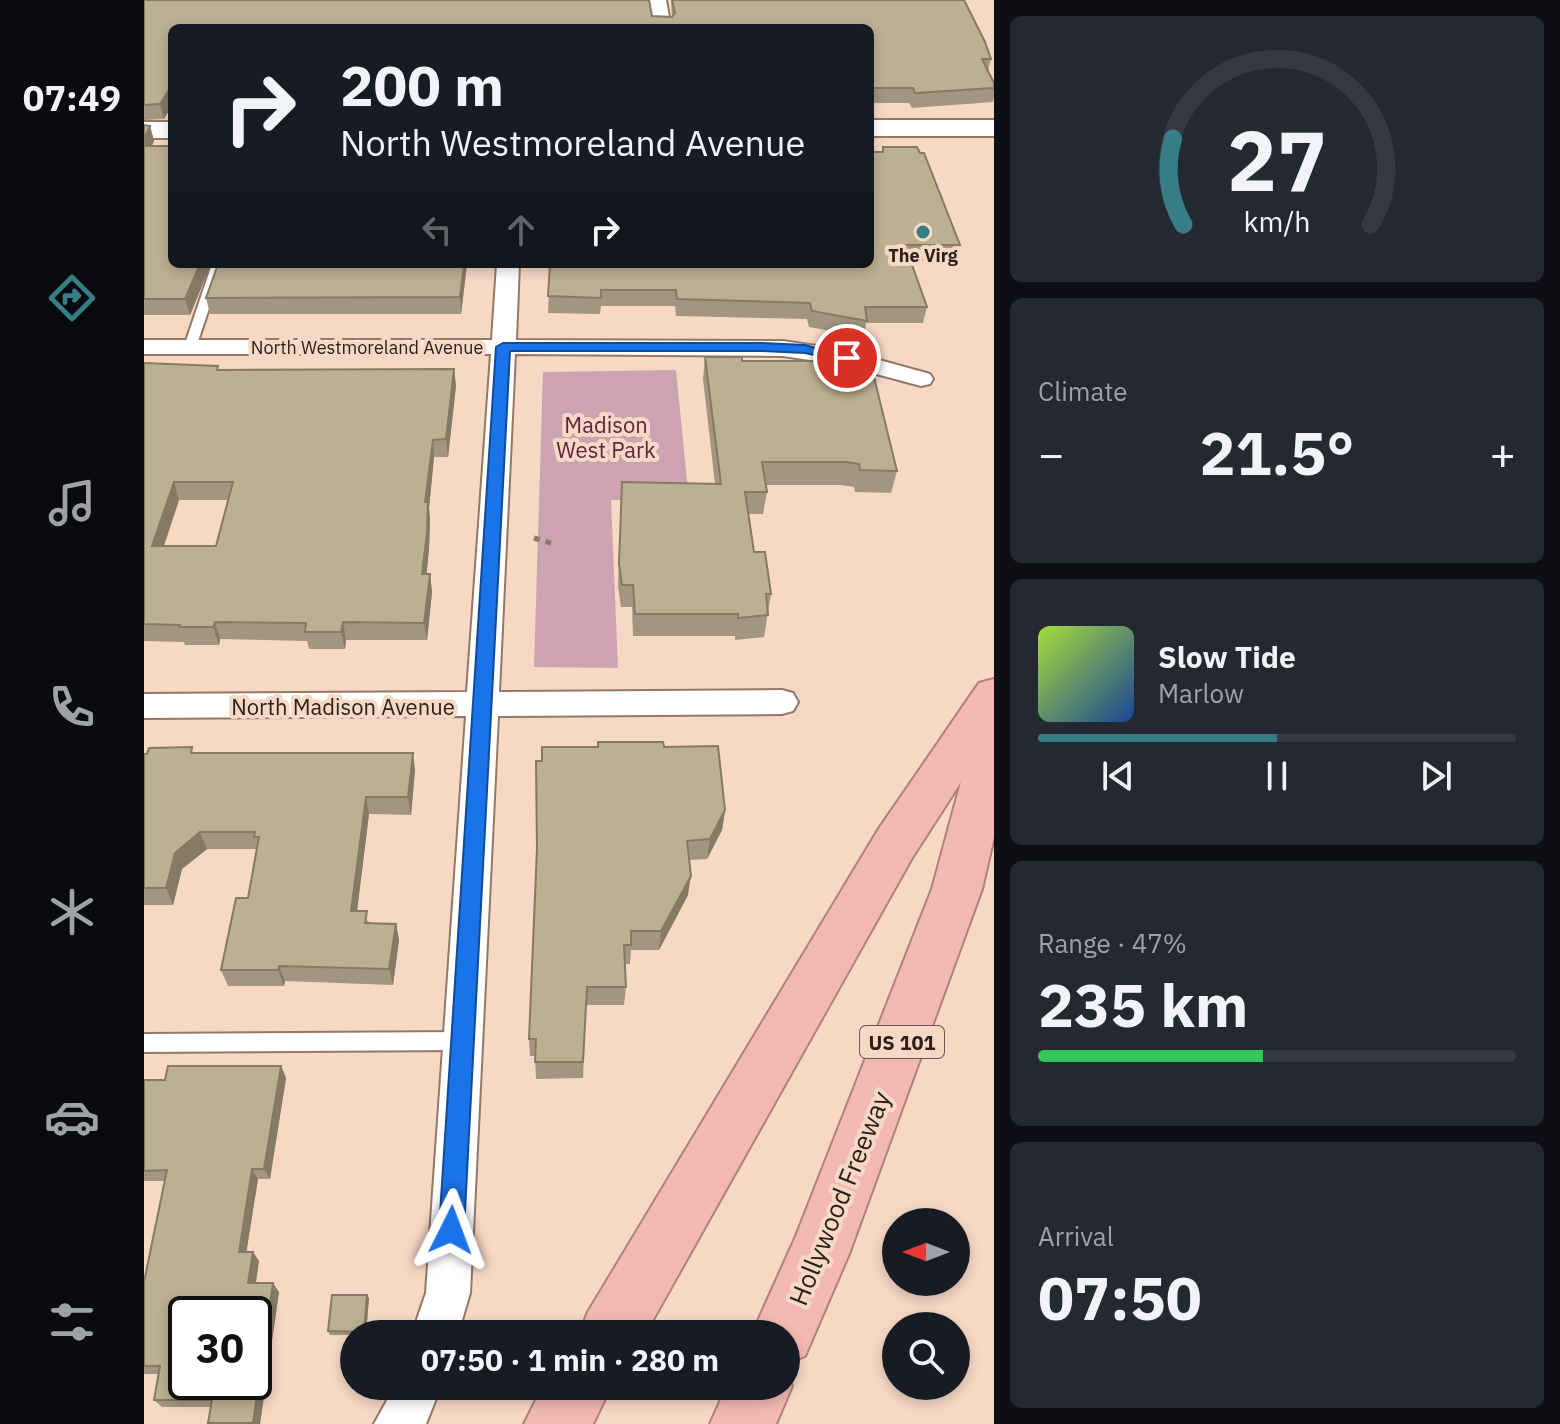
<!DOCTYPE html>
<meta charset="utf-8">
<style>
:root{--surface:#171b24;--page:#242831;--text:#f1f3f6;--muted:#9ea1a6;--line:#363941;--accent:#367d86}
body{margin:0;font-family:"IBM Plex Sans",sans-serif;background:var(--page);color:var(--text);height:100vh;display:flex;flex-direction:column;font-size:30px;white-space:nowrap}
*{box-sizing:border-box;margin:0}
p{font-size:26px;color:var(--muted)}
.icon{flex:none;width:44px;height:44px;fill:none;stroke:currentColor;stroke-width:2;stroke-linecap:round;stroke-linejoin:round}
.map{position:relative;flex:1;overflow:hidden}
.details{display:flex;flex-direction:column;gap:16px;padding:16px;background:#0d0f14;width:566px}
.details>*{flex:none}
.guide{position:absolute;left:24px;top:24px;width:706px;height:244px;border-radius:12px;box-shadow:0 4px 12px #0003;background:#171b24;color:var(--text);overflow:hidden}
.needle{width:52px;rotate:270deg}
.fabs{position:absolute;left:738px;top:1208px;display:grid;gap:16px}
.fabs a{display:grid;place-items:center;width:88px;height:88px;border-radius:50%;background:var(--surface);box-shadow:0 4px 12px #0003;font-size:40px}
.speed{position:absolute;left:24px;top:1296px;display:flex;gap:16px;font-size:40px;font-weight:700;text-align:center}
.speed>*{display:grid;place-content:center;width:104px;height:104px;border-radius:50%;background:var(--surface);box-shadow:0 4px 12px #0003;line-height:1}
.speed .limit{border:4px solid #111;border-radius:12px;background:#fff;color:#111}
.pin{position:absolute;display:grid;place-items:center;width:68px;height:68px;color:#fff;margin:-34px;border:4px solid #fff;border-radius:50%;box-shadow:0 2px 8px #0007}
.me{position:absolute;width:88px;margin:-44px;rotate:3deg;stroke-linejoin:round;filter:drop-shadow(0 0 6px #0008)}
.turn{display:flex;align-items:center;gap:28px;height:168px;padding:0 40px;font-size:36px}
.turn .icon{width:104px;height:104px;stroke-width:2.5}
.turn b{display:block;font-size:56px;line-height:68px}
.lanes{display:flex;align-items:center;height:76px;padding:0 40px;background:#0003;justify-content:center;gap:40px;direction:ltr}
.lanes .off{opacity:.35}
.big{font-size:60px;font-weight:800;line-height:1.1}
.details .tile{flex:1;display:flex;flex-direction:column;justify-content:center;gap:12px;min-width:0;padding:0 28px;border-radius:12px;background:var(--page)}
.details .dial{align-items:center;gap:0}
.dial svg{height:208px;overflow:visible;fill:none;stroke:var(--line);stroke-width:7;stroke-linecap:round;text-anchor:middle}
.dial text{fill:var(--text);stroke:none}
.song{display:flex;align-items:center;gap:24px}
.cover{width:96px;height:96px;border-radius:12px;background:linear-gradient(135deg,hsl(80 70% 55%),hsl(220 70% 35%))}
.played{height:8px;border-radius:4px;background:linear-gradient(90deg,var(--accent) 50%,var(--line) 50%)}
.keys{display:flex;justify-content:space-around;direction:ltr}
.heat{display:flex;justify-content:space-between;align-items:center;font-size:44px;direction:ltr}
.charge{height:12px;border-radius:6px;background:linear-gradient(90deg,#34c759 47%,var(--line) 0)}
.trip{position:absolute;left:196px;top:1320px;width:460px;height:80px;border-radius:40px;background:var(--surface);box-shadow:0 4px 12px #0003;font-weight:800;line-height:80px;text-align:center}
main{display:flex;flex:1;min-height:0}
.dock{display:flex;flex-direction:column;width:144px;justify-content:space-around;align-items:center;background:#090b0e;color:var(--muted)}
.dock .icon{width:56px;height:56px}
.dock .current{color:var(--accent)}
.dock b{font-size:36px;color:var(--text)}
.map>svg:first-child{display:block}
</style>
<main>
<nav class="dock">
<b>07:49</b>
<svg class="icon current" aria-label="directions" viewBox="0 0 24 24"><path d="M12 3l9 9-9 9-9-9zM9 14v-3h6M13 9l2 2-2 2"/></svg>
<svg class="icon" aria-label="music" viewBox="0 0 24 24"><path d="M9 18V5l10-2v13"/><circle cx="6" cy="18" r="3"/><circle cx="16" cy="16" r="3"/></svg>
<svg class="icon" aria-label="phone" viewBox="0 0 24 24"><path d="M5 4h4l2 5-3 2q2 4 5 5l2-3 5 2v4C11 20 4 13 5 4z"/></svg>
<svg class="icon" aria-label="climate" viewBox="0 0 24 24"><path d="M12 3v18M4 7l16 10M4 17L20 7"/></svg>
<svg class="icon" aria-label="car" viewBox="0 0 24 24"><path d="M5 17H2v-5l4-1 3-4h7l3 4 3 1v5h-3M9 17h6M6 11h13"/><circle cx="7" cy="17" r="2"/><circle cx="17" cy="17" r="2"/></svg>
<svg class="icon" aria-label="filters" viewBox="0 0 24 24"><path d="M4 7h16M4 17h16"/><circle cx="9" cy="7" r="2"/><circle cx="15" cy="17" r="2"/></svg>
</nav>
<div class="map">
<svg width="850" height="1424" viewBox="0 0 850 1424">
<rect width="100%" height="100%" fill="#f6d8c4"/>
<path fill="#cda3b2" d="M 532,370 L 545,500 L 467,500 L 474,668 L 390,667 L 399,372 Z"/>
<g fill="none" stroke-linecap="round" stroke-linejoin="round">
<g stroke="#947866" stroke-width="4">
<path id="lane" d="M 68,264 L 80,264 L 52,347 L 50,350 L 42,350 L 40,347 Z
M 318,1032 L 325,1034 L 328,1041 L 325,1048 L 318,1050 L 0,1052 L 0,1034 Z"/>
</g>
<g stroke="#947866" stroke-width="4">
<path id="street" d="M 506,0 L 522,0 L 527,28 L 509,28 Z
M 353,264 L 375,264 L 372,340 L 639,341 L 699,350 L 786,374 L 789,379 L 786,384 L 777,386 L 699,365 L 639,356 L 371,354 L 355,692 L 638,690 L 649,693 L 654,702 L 649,711 L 638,714 L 354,716 L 326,1293 L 314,1334 L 268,1334 L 282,1293 L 322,716 L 0,718 L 0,694 L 323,692 L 347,354 L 0,354 L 0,340 L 348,340 Z
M 251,1386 L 297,1386 L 282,1424 L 230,1424 Z"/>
</g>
<g stroke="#947866" stroke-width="4">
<path id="secondary" d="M 726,120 L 850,120 L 850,136 L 726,136 Z
M 0,122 L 28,122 L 28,138 L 0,138 Z"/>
</g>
<g stroke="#ae837d" stroke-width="4">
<path id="highway" d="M 850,679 L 850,837 L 838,889 L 705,1254 L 661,1356 L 642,1364 L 642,1334 L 608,1334 L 652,1236 L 788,889 L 817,782 L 768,858 L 501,1334 L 435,1334 L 444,1312 L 734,830 L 835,683 Z
M 642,1371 L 648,1386 L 632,1424 L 566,1424 L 583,1386 L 642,1386 Z
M 399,1386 L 467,1386 L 449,1424 L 380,1424 Z"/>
</g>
<path stroke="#8f7b6e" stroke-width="5" stroke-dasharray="6 6" stroke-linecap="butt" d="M 390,538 L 413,545"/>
<use href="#lane" fill="#fff" fill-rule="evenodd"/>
<use href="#street" fill="#fff" fill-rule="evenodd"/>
<use href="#secondary" fill="#fff" fill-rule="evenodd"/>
<use href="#highway" fill="#f4b8b3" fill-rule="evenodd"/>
</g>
<path fill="#a3967e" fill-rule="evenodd" d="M 0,0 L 528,17 L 527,0 L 820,0 L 847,59 L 844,71 L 850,88 L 850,97 L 849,102 L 768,108 L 765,103 L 726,103 L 726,28 L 28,28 L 20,119 L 0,120 Z
M 0,125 L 6,126 L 10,141 L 8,146 L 67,264 L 46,315 L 0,315 Z
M 726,152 L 816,245 L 812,261 L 767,261 L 783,307 L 779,323 L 722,323 L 720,337 L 665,327 L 663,319 L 532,316 L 531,306 L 457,306 L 456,314 L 404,313 L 406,264 L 726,264 Z
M 74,264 L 323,264 L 317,314 L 66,314 L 62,298 Z
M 561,357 L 598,361 L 753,471 L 747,493 L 711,492 L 710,487 L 697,485 L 622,485 L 623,492 L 619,514 L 604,514 L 610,552 L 627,594 L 620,637 L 591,640 L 591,636 L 489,636 L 488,607 L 477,607 L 474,586 L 478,482 L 571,484 L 559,379 Z
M 0,363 L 76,370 L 310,369 L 312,386 L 304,457 L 290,457 L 285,508 L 286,520 L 285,549 L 282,574 L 286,574 L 288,592 L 283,640 L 202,640 L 201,649 L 165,649 L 163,641 L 76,639 L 75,645 L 41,645 L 40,642 L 0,641 ZM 35,500 L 84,500 L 72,546 L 20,546 Z
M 520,747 L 581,810 L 578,830 L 563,859 L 545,860 L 544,895 L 515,950 L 487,950 L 486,964 L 481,964 L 482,987 L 480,1005 L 442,1005 L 439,1078 L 392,1079 L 391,1056 L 386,1056 L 385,1039 L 393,848 Z
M 50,753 L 271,770 L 267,815 L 225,814 L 213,911 L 226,923 L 252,924 L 255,940 L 249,985 L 141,981 L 140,986 L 84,986 L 77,970 L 104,898 L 113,849 L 63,849 L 38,869 L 29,905 L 0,905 L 0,754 Z
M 137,1066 L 142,1078 L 126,1179 L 114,1179 L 102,1252 L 109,1252 L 115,1261 L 112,1283 L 135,1292 L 116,1424 L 65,1424 L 64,1423 L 67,1407 L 18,1407 L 10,1400 L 15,1374 L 0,1374 L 0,1282 L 21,1181 L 0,1181 L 0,1080 L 21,1080 Z
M 225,1298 L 222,1334 L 210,1334 L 210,1335 L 186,1335 L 184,1331 Z"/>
<path fill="#847a66" d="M 28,85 L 28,106 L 20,119 L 16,104 Z
M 6,126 L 10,141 L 1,161 L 0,139 Z
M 56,264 L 67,264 L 46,315 L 41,299 Z
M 320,264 L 323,264 L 317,314 L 316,297 Z
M 310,369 L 312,386 L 304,457 L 302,439 Z
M 289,440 L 290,457 L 285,508 L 286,520 L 285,549 L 281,592 L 278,574 L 281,502 Z
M 30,482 L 35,500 L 14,563 L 8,546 Z
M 286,574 L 288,592 L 283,640 L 280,623 Z
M 71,622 L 76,639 L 75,645 L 69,627 Z
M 199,622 L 202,640 L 201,649 L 197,632 Z
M 269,753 L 271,770 L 267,815 L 264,797 Z
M 222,797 L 225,814 L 211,927 L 207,911 Z
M 581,810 L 578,830 L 563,859 L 566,839 Z
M 56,832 L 63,849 L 38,869 L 29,905 L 22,888 L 31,853 Z
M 547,876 L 544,895 L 515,950 L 517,931 Z
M 252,924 L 255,940 L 249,985 L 245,969 Z
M 135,966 L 141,981 L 140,986 L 134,970 Z
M 137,1066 L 142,1078 L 126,1179 L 120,1169 Z
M 108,1169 L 114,1179 L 101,1261 L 95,1252 Z
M 109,1252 L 115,1261 L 110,1292 L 104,1283 Z
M 129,1283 L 135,1292 L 116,1424 L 110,1424 L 109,1423 Z
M 223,1295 L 225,1298 L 222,1334 L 221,1334 L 220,1332 Z"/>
<path fill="#bdaf92" stroke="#847a66" stroke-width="2" fill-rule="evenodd" d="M 0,0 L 505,0 L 508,16 L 528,17 L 531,13 L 528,0 L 820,0 L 841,42 L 847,59 L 838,59 L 850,83 L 850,88 L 771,93 L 769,88 L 726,88 L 726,28 L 28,28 L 28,85 L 16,104 L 0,105 Z
M 0,125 L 6,126 L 0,139 Z
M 0,146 L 28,146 L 28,264 L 56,264 L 41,299 L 0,299 Z
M 739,147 L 773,147 L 776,153 L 780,153 L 816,245 L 761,245 L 783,307 L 721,307 L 723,321 L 668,311 L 666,303 L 533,299 L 532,290 L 457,290 L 457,298 L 404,296 L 406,264 L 726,264 L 726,152 L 739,152 Z
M 74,264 L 320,264 L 316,297 L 62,298 Z
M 561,357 L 598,357 L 598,361 L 726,361 L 753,471 L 716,470 L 715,464 L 702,462 L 618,462 L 623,492 L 601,492 L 610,552 L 621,552 L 627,594 L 622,594 L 624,615 L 594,618 L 594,614 L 491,614 L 489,585 L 478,585 L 475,564 L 478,482 L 577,484 Z
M 0,363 L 74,366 L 73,370 L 310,369 L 302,439 L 289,440 L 281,502 L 284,502 L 283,532 L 278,574 L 286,574 L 280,623 L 199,622 L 197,632 L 161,632 L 162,623 L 71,622 L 69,627 L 35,627 L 36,625 L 0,624 ZM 30,482 L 89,482 L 72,546 L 8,546 Z
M 454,742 L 519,742 L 520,747 L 574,746 L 581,810 L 566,839 L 543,841 L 547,876 L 517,931 L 487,931 L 487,945 L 480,945 L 482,987 L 443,987 L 439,1062 L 391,1062 L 392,1039 L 385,1039 L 393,848 L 392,761 L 398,761 L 398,747 L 454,747 Z
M 48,747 L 47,753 L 269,753 L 264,797 L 222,797 L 207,911 L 223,911 L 221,923 L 252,924 L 245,969 L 135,966 L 134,970 L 77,970 L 92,898 L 104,898 L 115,837 L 110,837 L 111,832 L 56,832 L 31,853 L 22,888 L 0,888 L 0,754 L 3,754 L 5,748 Z
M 24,1066 L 137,1066 L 120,1169 L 108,1169 L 95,1252 L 109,1252 L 104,1283 L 129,1283 L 109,1423 L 64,1423 L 68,1400 L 10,1400 L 16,1366 L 0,1366 L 0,1282 L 23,1170 L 0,1171 L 0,1080 L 21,1080 ZM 42,1314 L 110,1314 L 110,1382 L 42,1382 Z
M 188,1295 L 223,1295 L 220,1332 L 184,1331 Z"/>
<path fill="#1a73e8" stroke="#114b97" stroke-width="2" d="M 618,343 L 661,345 L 710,358 L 703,362 L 661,353 L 618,351 L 366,351 L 320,1230 L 316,1239 L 307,1242 L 299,1239 L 295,1230 L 352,347 L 359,343 Z"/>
<circle fill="#367d86" stroke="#f6d8c4" stroke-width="3" cx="779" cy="232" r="8"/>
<g text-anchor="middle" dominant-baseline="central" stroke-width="8" stroke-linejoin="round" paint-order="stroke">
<g font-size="18" font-weight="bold" fill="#2c211a" stroke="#f6d8c4">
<text x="779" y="255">The Virg</text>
</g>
<g font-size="18" fill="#2c211a" stroke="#f6d8c4">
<text x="223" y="347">North Westmoreland Avenue</text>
</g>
<rect fill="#f6d8c4" stroke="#69584d" stroke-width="2" x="716" y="1026" width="84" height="32" rx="6"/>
<g font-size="20" font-weight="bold" fill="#2c211a">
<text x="758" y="1042">US 101</text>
</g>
<g font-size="22" fill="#61223f" stroke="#f6d8c4">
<text x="462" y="424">Madison<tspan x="462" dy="25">West Park</tspan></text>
</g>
<g font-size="22" fill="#2c211a" stroke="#f6d8c4">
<text x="199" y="706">North Madison Avenue</text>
</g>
<g font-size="26" fill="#2c211a" stroke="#f6d8c4">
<text transform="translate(695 1198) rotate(-68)">Hollywood Freeway</text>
</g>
</g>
</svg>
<div class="fabs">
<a><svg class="needle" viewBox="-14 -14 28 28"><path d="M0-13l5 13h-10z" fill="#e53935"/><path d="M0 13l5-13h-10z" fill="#9ea1a6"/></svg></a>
<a><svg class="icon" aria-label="search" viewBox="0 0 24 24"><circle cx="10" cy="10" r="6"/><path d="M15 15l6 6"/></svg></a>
</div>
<div class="speed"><div class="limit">30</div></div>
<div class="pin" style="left:703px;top:358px;background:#d93025"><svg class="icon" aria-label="arrive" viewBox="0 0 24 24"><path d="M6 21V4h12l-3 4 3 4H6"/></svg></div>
<svg class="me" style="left:307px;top:1230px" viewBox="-20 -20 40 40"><path d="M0-17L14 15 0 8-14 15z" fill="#1a73e8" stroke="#fff" stroke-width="4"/></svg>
<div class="trip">07:50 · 1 min · 280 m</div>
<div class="guide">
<div class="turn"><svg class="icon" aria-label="right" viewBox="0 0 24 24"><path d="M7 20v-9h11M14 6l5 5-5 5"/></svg><div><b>200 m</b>North Westmoreland Avenue</div></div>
<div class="lanes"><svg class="icon off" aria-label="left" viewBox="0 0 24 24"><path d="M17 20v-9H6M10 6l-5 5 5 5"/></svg><svg class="icon off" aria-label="ahead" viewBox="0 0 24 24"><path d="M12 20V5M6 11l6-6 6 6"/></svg><svg class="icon" aria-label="right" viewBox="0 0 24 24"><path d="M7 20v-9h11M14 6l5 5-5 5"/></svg></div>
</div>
</div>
<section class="details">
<div class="tile dial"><svg viewBox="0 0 100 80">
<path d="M14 69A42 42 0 1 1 86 69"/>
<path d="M14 69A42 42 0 0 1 10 36" stroke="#367d86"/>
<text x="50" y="56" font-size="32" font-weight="700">27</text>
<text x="50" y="72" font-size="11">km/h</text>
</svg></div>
<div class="tile"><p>Climate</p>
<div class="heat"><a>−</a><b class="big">21.5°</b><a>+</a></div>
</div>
<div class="tile">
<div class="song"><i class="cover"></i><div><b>Slow Tide</b><p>Marlow</p></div></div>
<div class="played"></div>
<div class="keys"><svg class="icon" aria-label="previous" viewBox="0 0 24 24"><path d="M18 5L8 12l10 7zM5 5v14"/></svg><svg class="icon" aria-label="pause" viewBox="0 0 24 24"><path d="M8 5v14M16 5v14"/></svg><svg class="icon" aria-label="next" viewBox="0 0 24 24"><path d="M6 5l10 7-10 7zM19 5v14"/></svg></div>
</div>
<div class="tile"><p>Range · 47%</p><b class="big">235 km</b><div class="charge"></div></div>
<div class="tile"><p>Arrival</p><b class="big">07:50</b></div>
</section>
</main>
